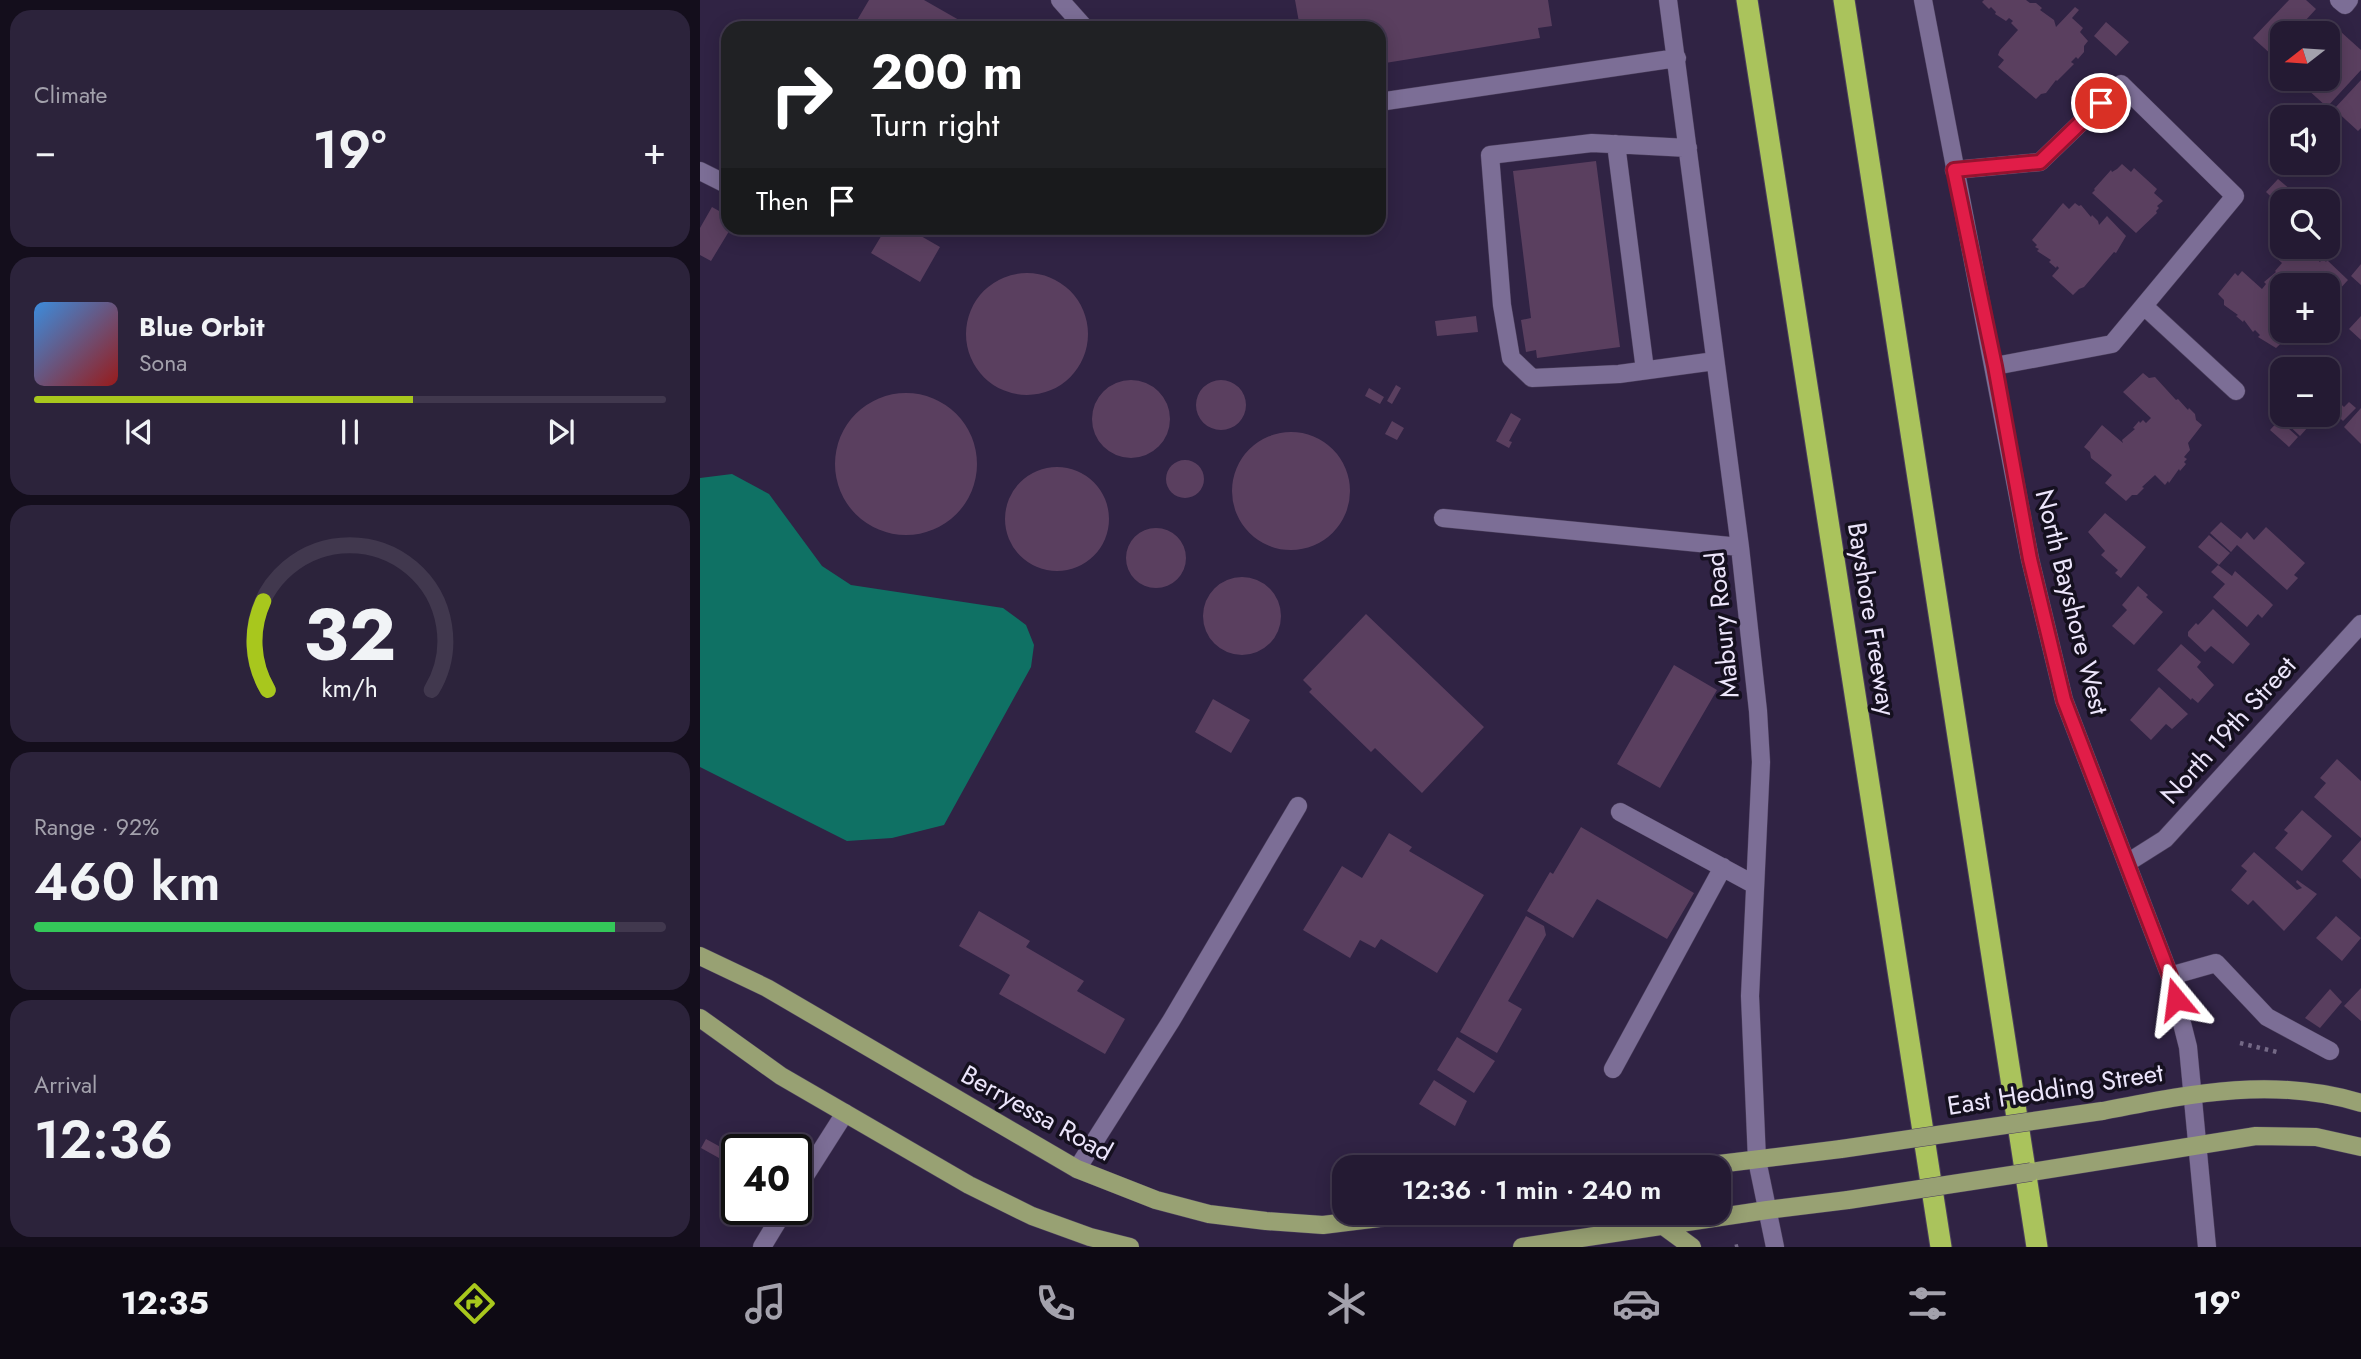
<!DOCTYPE html>
<meta charset="utf-8">
<style>
:root{--surface:#241a33;--page:#2c233b;--text:#f1f3f6;--muted:#a3a1ac;--line:#41384e;--accent:#a8c71d}
body{margin:0;font-family:Jost,sans-serif;background:var(--page);color:var(--text);height:100vh;display:flex;flex-direction:column;font-size:26px;white-space:nowrap}
*{box-sizing:border-box;margin:0}
p{font-size:23px;color:var(--muted)}
.icon{flex:none;width:38px;height:38px;fill:none;stroke:currentColor;stroke-width:2;stroke-linecap:round;stroke-linejoin:round}
.map{position:relative;flex:1;overflow:hidden}
.sheet{display:flex;flex-direction:column;gap:10px;padding:10px;background:#140e1c;width:700px}
.sheet>*{flex:none}
.hud{position:absolute;left:21px;top:21px;width:665px;height:214px;border-radius:21px;box-shadow:0 4px 18px #0003,0 0 0 2px var(--line);background:#202124;color:#fff;overflow:hidden}
.needle{width:46px;rotate:253deg}
.fabs{position:absolute;left:1570px;top:21px;display:grid;gap:14px}
.fabs a{display:grid;place-items:center;width:70px;height:70px;border-radius:14px;background:var(--surface);box-shadow:0 4px 18px #0003,0 0 0 2px var(--line);font-size:35px}
.speed{position:absolute;left:21px;top:1134px;display:flex;gap:14px;font-size:35px;font-weight:700;text-align:center}
.speed>*{display:grid;place-content:center;width:91px;height:91px;border-radius:50%;background:var(--surface);box-shadow:0 4px 18px #0003,0 0 0 2px var(--line);line-height:1}
.speed .limit{border:4px solid #111;border-radius:10px;background:#fff;color:#111}
.pin{position:absolute;display:grid;place-items:center;width:60px;height:60px;color:#fff;margin:-30px;border:4px solid #fff;border-radius:50%;box-shadow:0 2px 7px #0007}
.me{position:absolute;width:77px;margin:-38px;rotate:344deg;stroke-linejoin:round;filter:drop-shadow(0 0 5px #0008)}
.turn{display:flex;align-items:center;gap:24px;height:147px;padding:0 35px;font-size:32px}
.turn .icon{width:91px;height:91px;stroke-width:2.5}
.turn b{display:block;font-size:49px;line-height:60px}
.then{display:flex;align-items:center;height:66px;padding:0 35px;background:#0003;gap:14px;font-size:26px}
.big{font-size:52px;font-weight:600;line-height:1.1}
.sheet .widget{flex:1;display:flex;flex-direction:column;justify-content:center;gap:10px;min-width:0;padding:0 24px;border-radius:21px;background:var(--page)}
.sheet .dial{align-items:center;gap:0}
.dial svg{height:182px;overflow:visible;fill:none;stroke:var(--line);stroke-width:7;stroke-linecap:round;text-anchor:middle}
.dial text{fill:var(--text);stroke:none}
.song{display:flex;align-items:center;gap:21px}
.cover{width:84px;height:84px;border-radius:10px;background:linear-gradient(135deg,hsl(210 70% 55%),hsl(0 70% 35%))}
.played{height:7px;border-radius:4px;background:linear-gradient(90deg,var(--accent) 60%,var(--line) 60%)}
.keys{display:flex;justify-content:space-around;direction:ltr}
.heat{display:flex;justify-content:space-between;align-items:center;font-size:38px;direction:ltr}
.charge{height:10px;border-radius:5px;background:linear-gradient(90deg,#34c759 92%,var(--line) 0)}
.trip{position:absolute;left:632px;top:1155px;width:399px;height:70px;border-radius:21px;background:var(--surface);box-shadow:0 4px 18px #0003,0 0 0 2px var(--line);font-weight:600;line-height:70px;text-align:center}
.tabs{display:flex;height:112px;justify-content:space-around;align-items:center;background:#0e0a14;color:var(--muted)}
.tabs .icon{width:49px;height:49px}
.tabs .current{color:var(--accent)}
.tabs b{font-size:32px;color:var(--text)}
main{display:flex;flex:1;min-height:0}
.map>svg:first-child{display:block}
</style>
<main>
<section class="sheet">
<div class="widget"><p>Climate</p>
<div class="heat"><a>−</a><b class="big">19°</b><a>+</a></div>
</div>
<div class="widget">
<div class="song"><i class="cover"></i><div><b>Blue Orbit</b><p>Sona</p></div></div>
<div class="played"></div>
<div class="keys"><svg class="icon" aria-label="previous" viewBox="0 0 24 24"><path d="M18 5L8 12l10 7zM5 5v14"/></svg><svg class="icon" aria-label="pause" viewBox="0 0 24 24"><path d="M8 5v14M16 5v14"/></svg><svg class="icon" aria-label="next" viewBox="0 0 24 24"><path d="M6 5l10 7-10 7zM19 5v14"/></svg></div>
</div>
<div class="widget dial"><svg viewBox="0 0 100 80">
<path d="M14 69A42 42 0 1 1 86 69"/>
<path d="M14 69A42 42 0 0 1 12 30" stroke="#a8c71d"/>
<text x="50" y="56" font-size="32" font-weight="700">32</text>
<text x="50" y="72" font-size="11">km/h</text>
</svg></div>
<div class="widget"><p>Range · 92%</p><b class="big">460 km</b><div class="charge"></div></div>
<div class="widget"><p>Arrival</p><b class="big">12:36</b></div>
</section>
<div class="map">
<svg width="1661" height="1247" viewBox="0 0 1661 1247">
<rect width="100%" height="100%" fill="#302344"/>
<path fill="#0f7164" d="M 32,474 L 69,494 L 122,566 L 151,585 L 303,608 L 326,625 L 334,645 L 331,667 L 244,825 L 192,838 L 147,841 L 0,767 L 0,478 Z"/>
<path fill="#5a3f5f" d="M 169,0 L 224,0 L 273,28 L 165,28 L 156,22 Z
M 595,0 L 848,0 L 852,26 L 838,28 L 840,38 L 679,64 L 679,28 L 600,28 Z
M 1284,0 L 1326,0 L 1330,3 L 1336,3 L 1342,8 L 1340,10 L 1354,20 L 1356,27 L 1375,7 L 1379,10 L 1372,18 L 1383,28 L 1380,32 L 1388,41 L 1384,46 L 1384,52 L 1378,59 L 1376,57 L 1371,62 L 1374,64 L 1357,81 L 1356,80 L 1346,93 L 1341,94 L 1336,99 L 1298,67 L 1304,60 L 1298,55 L 1300,50 L 1318,30 L 1311,23 L 1313,21 L 1309,18 L 1306,21 L 1295,14 L 1296,12 L 1291,7 L 1289,9 L 1282,2 Z
M 1589,0 L 1606,0 L 1616,9 L 1594,33 L 1582,33 L 1582,46 L 1573,56 L 1553,38 Z
M 1406,22 L 1429,42 L 1416,56 L 1394,36 Z
M 1631,23 L 1661,50 L 1661,70 L 1627,107 L 1596,79 L 1628,79 L 1628,33 L 1621,33 Z
M 1661,80 L 1661,128 L 1658,131 L 1634,109 Z
M 896,161 L 920,347 L 837,358 L 836,350 L 826,352 L 821,320 L 831,318 L 813,171 Z
M 1422,164 L 1431,172 L 1434,168 L 1457,189 L 1454,193 L 1463,201 L 1457,206 L 1459,208 L 1456,211 L 1457,213 L 1436,233 L 1392,193 L 1395,190 L 1394,189 L 1411,170 L 1412,172 L 1417,169 Z
M 1578,179 L 1604,201 L 1582,201 L 1582,207 L 1566,192 Z
M 1363,203 L 1369,209 L 1375,203 L 1379,206 L 1381,205 L 1391,217 L 1392,215 L 1398,221 L 1399,225 L 1407,216 L 1426,236 L 1416,253 L 1414,252 L 1384,287 L 1379,289 L 1373,295 L 1352,276 L 1359,268 L 1357,266 L 1356,268 L 1349,262 L 1351,260 L 1337,251 L 1339,249 L 1335,247 L 1337,245 L 1332,240 Z
M 12,207 L 28,216 L 28,228 L 31,228 L 11,261 L 0,255 L 0,228 Z
M 186,228 L 207,228 L 240,247 L 220,282 L 171,253 Z
M 1580,247 L 1624,247 L 1614,257 L 1620,262 L 1623,258 L 1626,262 L 1627,260 L 1648,280 L 1628,302 L 1628,285 L 1582,285 L 1582,331 L 1594,331 L 1576,348 L 1558,337 L 1560,335 L 1555,330 L 1553,332 L 1544,320 L 1543,322 L 1536,316 L 1538,315 L 1524,305 L 1524,300 L 1518,294 L 1535,273 L 1538,276 L 1542,271 L 1562,289 L 1566,284 L 1564,282 L 1576,272 L 1575,271 L 1582,263 L 1573,255 Z
M 1661,264 L 1661,285 L 1651,276 Z
M266 334a61 61 0 1 1 122 0a61 61 0 1 1-122 0Z
M 776,316 L 778,332 L 737,336 L 735,321 Z
M 1661,316 L 1661,340 L 1649,329 Z
M 1443,373 L 1449,378 L 1455,377 L 1476,400 L 1478,399 L 1488,410 L 1489,408 L 1495,414 L 1496,420 L 1502,425 L 1488,443 L 1490,450 L 1484,457 L 1487,459 L 1484,462 L 1486,464 L 1480,471 L 1479,469 L 1469,483 L 1468,481 L 1465,485 L 1455,475 L 1442,487 L 1444,488 L 1437,495 L 1432,495 L 1426,501 L 1405,483 L 1412,475 L 1391,458 L 1390,452 L 1384,447 L 1402,425 L 1423,443 L 1422,440 L 1435,429 L 1433,428 L 1439,421 L 1440,423 L 1443,420 L 1446,423 L 1451,418 L 1423,392 Z
M 1633,375 L 1639,381 L 1628,392 L 1644,407 L 1649,402 L 1656,408 L 1643,421 L 1628,406 L 1628,380 Z
M496 405a25 25 0 1 1 50 0a25 25 0 1 1-50 0Z
M392 419a39 39 0 1 1 78 0a39 39 0 1 1-78 0Z
M 696,385 L 701,388 L 692,404 L 687,401 Z
M 669,388 L 684,397 L 680,404 L 665,396 Z
M135 464a71 71 0 1 1 142 0a71 71 0 1 1-142 0Z
M 1661,408 L 1661,444 L 1644,427 Z
M 811,413 L 821,419 L 809,441 L 812,442 L 809,448 L 796,441 Z
M 1582,415 L 1616,415 L 1618,416 L 1600,436 L 1580,417 Z
M 1579,420 L 1598,437 L 1589,447 L 1570,430 Z
M 692,421 L 704,428 L 697,440 L 685,434 Z
M532 491a59 59 0 1 1 118 0a59 59 0 1 1-118 0Z
M466 479a19 19 0 1 1 38 0a19 19 0 1 1-38 0Z
M305 519a52 52 0 1 1 104 0a52 52 0 1 1-104 0Z
M 1405,513 L 1446,547 L 1421,578 L 1415,573 L 1418,570 L 1401,555 L 1405,551 L 1388,532 Z
M 1521,522 L 1541,539 L 1547,532 L 1554,540 L 1566,527 L 1605,563 L 1594,575 L 1598,578 L 1587,590 L 1537,545 L 1531,552 L 1510,533 Z
M426 558a30 30 0 1 1 60 0a30 30 0 1 1-60 0Z
M 1509,535 L 1530,553 L 1519,565 L 1498,547 Z
M 1518,565 L 1532,576 L 1535,571 L 1569,601 L 1573,605 L 1562,618 L 1558,614 L 1547,627 L 1513,597 L 1525,584 L 1511,572 Z
M503 616a39 39 0 1 1 78 0a39 39 0 1 1-78 0Z
M 1438,586 L 1448,595 L 1446,597 L 1463,612 L 1434,645 L 1412,626 L 1427,610 L 1422,605 Z
M 1513,609 L 1550,644 L 1533,664 L 1511,646 L 1505,652 L 1488,636 L 1488,632 L 1496,623 L 1498,625 Z
M 666,614 L 784,727 L 722,793 L 675,748 L 671,752 L 609,692 L 612,689 L 603,680 Z
M 1481,644 L 1501,662 L 1497,667 L 1514,685 L 1498,703 L 1492,698 L 1491,700 L 1457,670 Z
M 974,665 L 1017,690 L 960,788 L 917,764 Z
M 1459,687 L 1488,714 L 1472,729 L 1466,724 L 1451,740 L 1430,720 Z
M 513,699 L 550,720 L 531,753 L 495,732 Z
M 1637,759 L 1661,781 L 1661,838 L 1614,797 L 1626,783 L 1620,778 Z
M 1602,810 L 1632,836 L 1602,871 L 1575,848 L 1588,833 L 1584,830 Z
M 881,827 L 994,893 L 967,939 L 897,899 L 873,938 L 827,911 L 850,872 L 853,874 Z
M 689,833 L 712,847 L 709,851 L 784,895 L 737,973 L 681,939 L 675,948 L 660,940 L 650,958 L 603,930 L 642,866 L 662,878 Z
M 1661,840 L 1661,879 L 1642,861 Z
M 1554,852 L 1597,890 L 1602,888 L 1596,882 L 1597,880 L 1617,894 L 1584,931 L 1553,900 L 1548,905 L 1531,890 L 1547,871 L 1541,866 Z
M 279,911 L 330,941 L 326,947 L 384,981 L 377,991 L 425,1019 L 405,1054 L 299,994 L 310,975 L 259,946 Z
M 826,916 L 844,926 L 846,935 L 808,1001 L 822,1009 L 797,1053 L 760,1032 Z
M 1636,916 L 1661,938 L 1642,961 L 1616,938 Z
M 1661,988 L 1661,1021 L 1644,1006 Z
M 1630,989 L 1642,1002 L 1620,1028 L 1605,1018 Z
M 757,1037 L 795,1061 L 774,1093 L 737,1070 Z
M 734,1080 L 767,1101 L 755,1126 L 719,1104 Z
M 6,1139 L 37,1156 L 37,1168 L 1,1148 Z"/>
<g fill="none" stroke-linecap="round" stroke-linejoin="round">
<g stroke="#4b3f5c" stroke-width="19">
<path id="minor" d="M 360,0 L 385,28
M 968,0 L 1040,547 L 1058,711 L 1061,762 L 1050,996 L 1057,1160 L 1075,1247
M 1223,0 L 1330,559 L 1364,700 L 1470,976 L 1488,1047 L 1507,1247
M 1639,0 L 1645,5 L 1649,0
M 679,102 L 977,58
M 916,144 L 945,370
M 988,148 L 892,143 L 790,155 L 802,305 L 811,358 L 832,378 L 919,374 L 1015,361
M 1254,170 L 1340,162 L 1421,84 L 1535,196 L 1412,344 L 1295,366
M 0,171 L 28,185
M 1444,306 L 1536,391
M 743,518 L 1040,547
M 920,812 L 1055,885
M 1427,863 L 1465,839 L 1661,624
M 1470,976 L 1516,963 L 1567,1017 L 1630,1051
M 913,1069 L 1023,867
M 377,1169 L 471,1021 L 598,806
M 96,1190 L 145,1113
M 62,1247 L 85,1209"/>
</g>
<g stroke="#4b3f5c" stroke-width="19">
<path id="major" d="M 0,956 L 67,988 L 377,1169 L 456,1200 L 509,1214 L 566,1221 L 623,1225 L 720,1213
M 0,1018 L 81,1076 L 269,1185 L 332,1216 L 390,1237 L 430,1247
M 1402,1111 C 1489,1094 1574,1076 1661,1103
M 994,1167 L 1141,1149
M 1331,1172 L 1556,1136 L 1616,1137 L 1661,1147
M 962,1225 L 992,1247
M 822,1247 L 1067,1210 L 1148,1200"/>
</g>
<g stroke="#4b3f5c" stroke-width="23">
<path id="highway" d="M 1047,0 L 1241,1247
M 1144,0 L 1337,1247"/>
</g>
<path stroke="#746986" stroke-width="4.5" stroke-dasharray="3.5 5" stroke-linecap="butt" d="M 1540,1043 L 1581,1053
M 1035,1247 L 1042,1245"/>
<use href="#minor" stroke="#7c6e96" stroke-width="18"/>
<use href="#major" stroke="#98a173" stroke-width="18"/>
<use href="#highway" stroke="#aac35c" stroke-width="21"/>
<g stroke="#4b3f5c" stroke-width="19" stroke-linecap="butt">
<path id="major-bridge" d="M 1141,1149 L 1402,1111
M 1148,1200 L 1331,1172"/>
</g>
<use href="#major-bridge" stroke="#98a173" stroke-width="18"/>
</g>
<g fill="none" stroke-linecap="round" stroke-linejoin="round">
<g stroke="#92132f" stroke-width="18">
<path id="route" d="M 1401,103 L 1340,162 L 1254,170 L 1295,366 L 1330,559 L 1364,700 L 1470,976 L 1476,999"/>
</g>
<use href="#route" stroke="#e11d48" stroke-width="12"/>
</g>
<g text-anchor="middle" dominant-baseline="central" stroke-width="7" stroke-linejoin="round" paint-order="stroke">
<g font-size="26" fill="#ece5fb" stroke="#15101f">
<text transform="translate(1372 602) rotate(76)">North Bayshore West</text>
<text transform="translate(1172 619) rotate(81)">Bayshore Freeway</text>
<text transform="translate(1022 625) rotate(-96)">Mabury Road</text>
<text transform="translate(1528 730) rotate(-48)">North 19th Street</text>
<text transform="translate(1355 1089) rotate(-9)">East Hedding Street</text>
<text transform="translate(337 1113) rotate(29)">Berryessa Road</text>
</g>
</g>
</svg>
<div class="fabs">
<a><svg class="needle" viewBox="-14 -14 28 28"><path d="M0-13l5 13h-10z" fill="#e53935"/><path d="M0 13l5-13h-10z" fill="#a3a1ac"/></svg></a>
<a><svg class="icon" aria-label="sound" viewBox="0 0 24 24"><path d="M4 9h4l5-4v14l-5-4H4zM17 9q2 3 0 6"/></svg></a>
<a><svg class="icon" aria-label="search" viewBox="0 0 24 24"><circle cx="10" cy="10" r="6"/><path d="M15 15l6 6"/></svg></a>
<a>+</a>
<a>−</a>
</div>
<div class="speed"><div class="limit">40</div></div>
<div class="pin" style="left:1401px;top:103px;background:#d93025"><svg class="icon" aria-label="arrive" viewBox="0 0 24 24"><path d="M6 21V4h12l-3 4 3 4H6"/></svg></div>
<svg class="me" style="left:1476px;top:999px" viewBox="-20 -20 40 40"><path d="M0-17L14 15 0 8-14 15z" fill="#e11d48" stroke="#fff" stroke-width="4"/></svg>
<div class="trip">12:36 · 1 min · 240 m</div>
<div class="hud">
<div class="turn"><svg class="icon" aria-label="right" viewBox="0 0 24 24"><path d="M7 20v-9h11M14 6l5 5-5 5"/></svg><div><b>200 m</b>Turn right</div></div>
<div class="then">Then<svg class="icon" aria-label="arrive" viewBox="0 0 24 24"><path d="M6 21V4h12l-3 4 3 4H6"/></svg></div>
</div>
</div>
</main>
<nav class="tabs">
<b>12:35</b>
<svg class="icon current" aria-label="directions" viewBox="0 0 24 24"><path d="M12 3l9 9-9 9-9-9zM9 14v-3h6M13 9l2 2-2 2"/></svg>
<svg class="icon" aria-label="music" viewBox="0 0 24 24"><path d="M9 18V5l10-2v13"/><circle cx="6" cy="18" r="3"/><circle cx="16" cy="16" r="3"/></svg>
<svg class="icon" aria-label="phone" viewBox="0 0 24 24"><path d="M5 4h4l2 5-3 2q2 4 5 5l2-3 5 2v4C11 20 4 13 5 4z"/></svg>
<svg class="icon" aria-label="climate" viewBox="0 0 24 24"><path d="M12 3v18M4 7l16 10M4 17L20 7"/></svg>
<svg class="icon" aria-label="car" viewBox="0 0 24 24"><path d="M5 17H2v-5l4-1 3-4h7l3 4 3 1v5h-3M9 17h6M6 11h13"/><circle cx="7" cy="17" r="2"/><circle cx="17" cy="17" r="2"/></svg>
<svg class="icon" aria-label="filters" viewBox="0 0 24 24"><path d="M4 7h16M4 17h16"/><circle cx="9" cy="7" r="2"/><circle cx="15" cy="17" r="2"/></svg>
<b>19°</b>
</nav>
